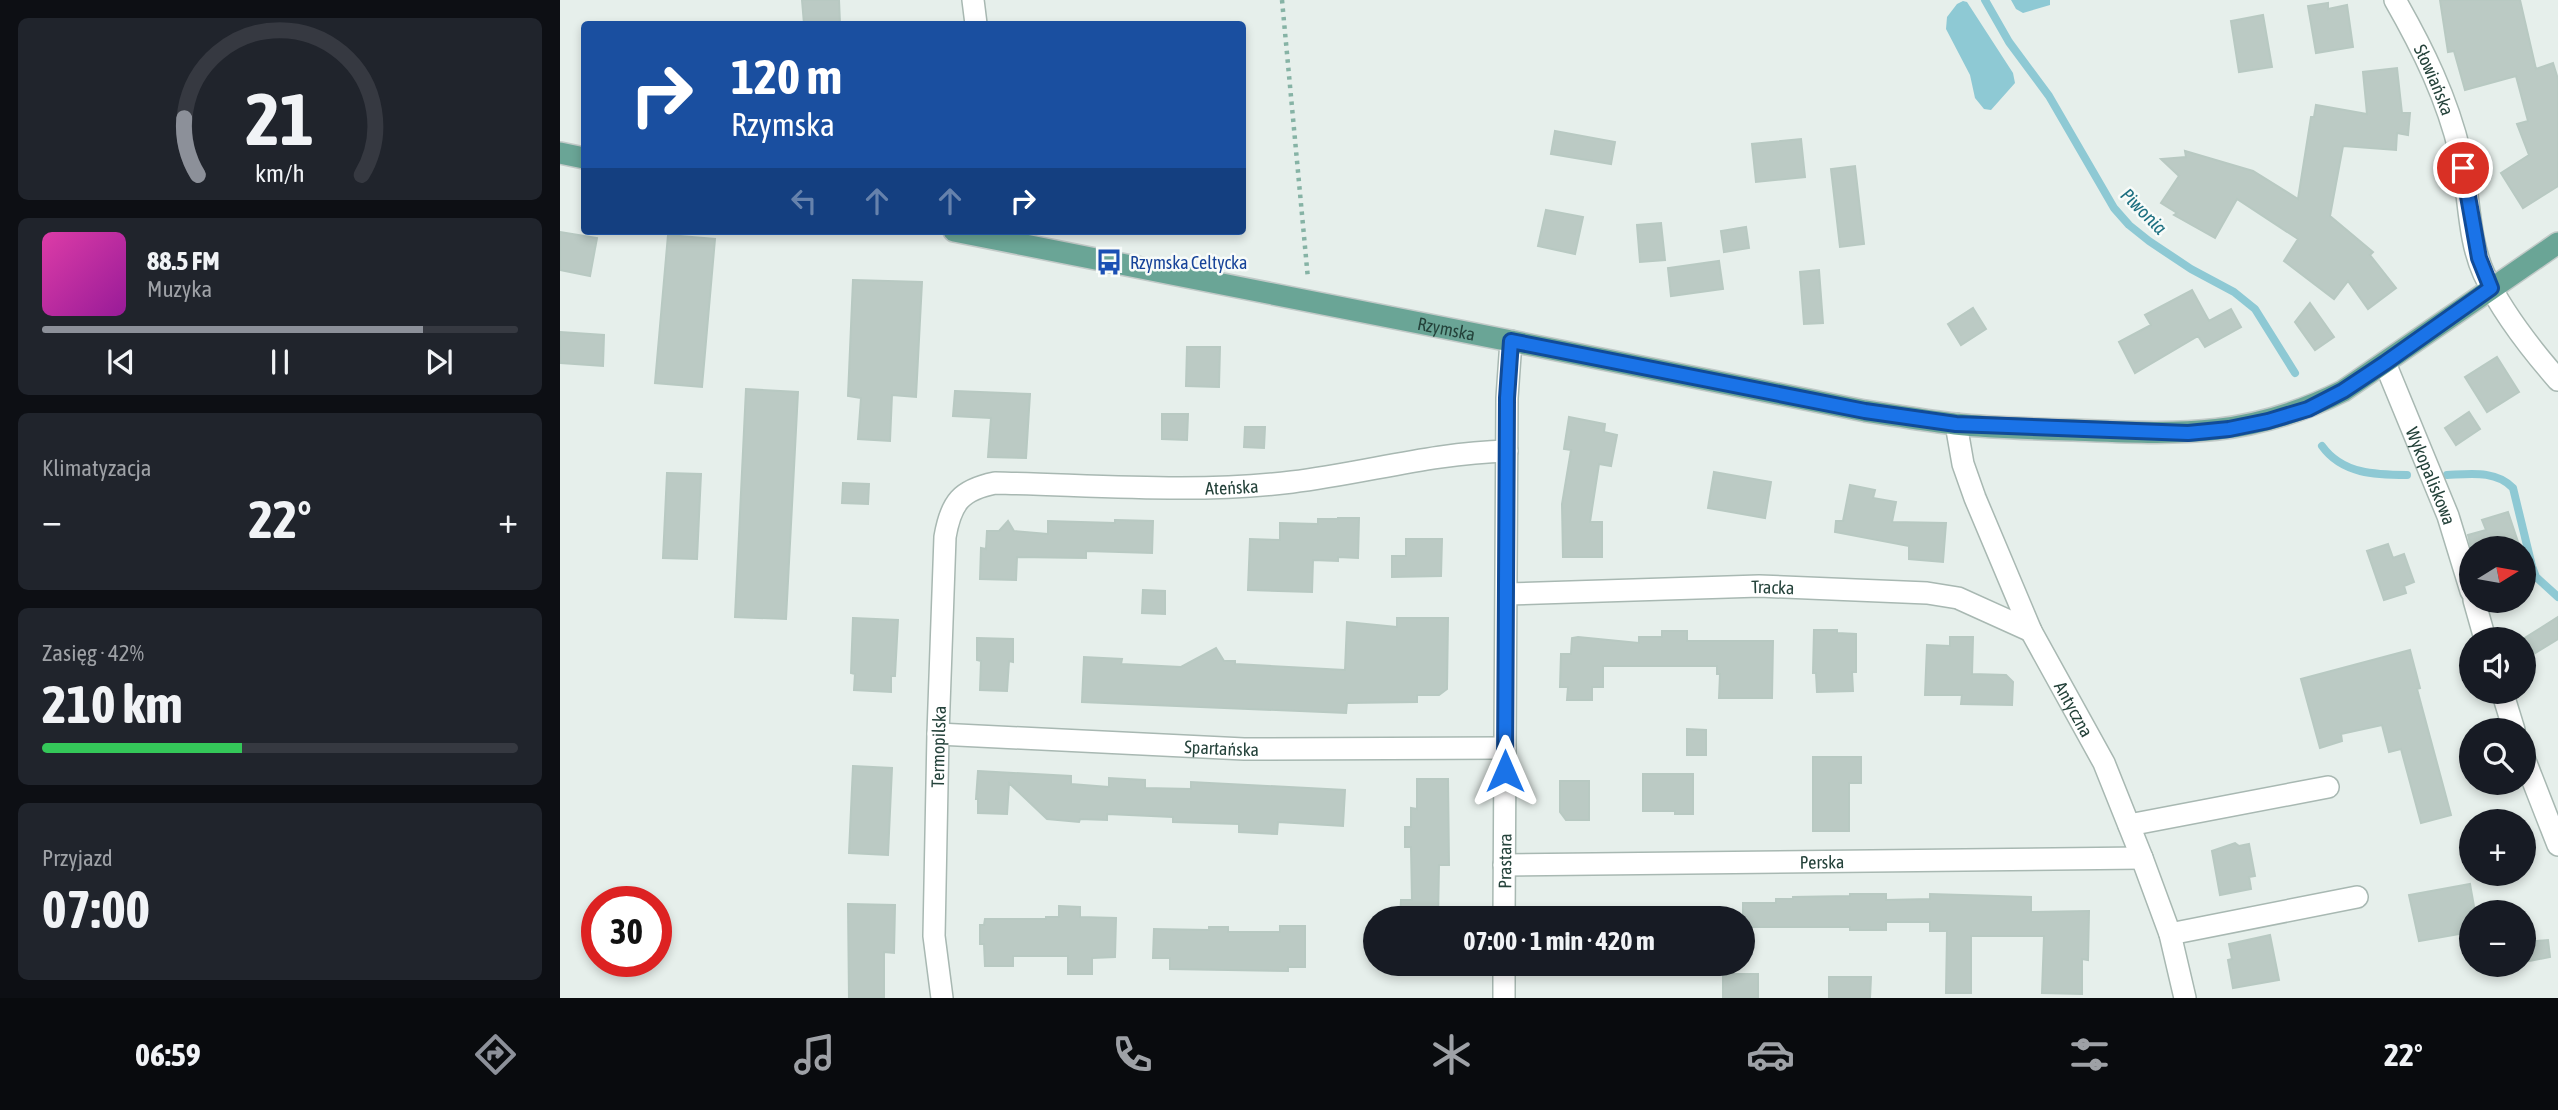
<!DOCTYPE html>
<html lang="pl">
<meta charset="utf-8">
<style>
:root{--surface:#171b24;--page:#20242c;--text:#f1f3f6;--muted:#9ea1a6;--line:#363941;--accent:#8c9099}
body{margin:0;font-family:"Asap Condensed",sans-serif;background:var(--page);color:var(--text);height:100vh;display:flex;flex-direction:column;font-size:26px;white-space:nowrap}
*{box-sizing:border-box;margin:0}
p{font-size:23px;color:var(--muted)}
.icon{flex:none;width:38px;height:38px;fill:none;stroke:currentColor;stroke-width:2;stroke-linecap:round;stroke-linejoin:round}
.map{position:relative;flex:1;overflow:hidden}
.side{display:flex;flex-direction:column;gap:18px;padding:18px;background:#0d0f14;width:560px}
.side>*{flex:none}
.hud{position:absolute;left:21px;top:21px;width:665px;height:214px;border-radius:7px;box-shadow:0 4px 10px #0003;background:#1a4fa0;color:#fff;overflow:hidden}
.needle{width:46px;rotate:79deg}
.fabs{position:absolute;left:1899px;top:536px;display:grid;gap:14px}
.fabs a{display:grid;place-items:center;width:77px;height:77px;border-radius:50%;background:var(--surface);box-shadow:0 4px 10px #0003;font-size:35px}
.speed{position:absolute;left:21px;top:886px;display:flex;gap:14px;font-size:35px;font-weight:700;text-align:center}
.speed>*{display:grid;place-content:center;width:91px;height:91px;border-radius:50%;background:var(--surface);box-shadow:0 4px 10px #0003;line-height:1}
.speed .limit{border:10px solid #d22;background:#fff;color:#111}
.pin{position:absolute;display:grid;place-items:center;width:60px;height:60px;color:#fff;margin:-30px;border:4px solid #fff;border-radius:50%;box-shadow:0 2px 7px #0007}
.me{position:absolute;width:77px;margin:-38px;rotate:0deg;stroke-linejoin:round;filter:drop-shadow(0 0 5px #0008)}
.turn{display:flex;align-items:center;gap:24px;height:147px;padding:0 35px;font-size:32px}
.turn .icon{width:91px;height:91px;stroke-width:2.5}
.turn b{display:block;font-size:49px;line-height:60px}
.lanes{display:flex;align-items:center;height:66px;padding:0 35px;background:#0003;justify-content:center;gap:35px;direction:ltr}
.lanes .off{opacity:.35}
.big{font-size:52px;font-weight:700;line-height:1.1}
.side .widget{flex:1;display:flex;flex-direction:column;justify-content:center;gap:10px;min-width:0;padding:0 24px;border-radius:10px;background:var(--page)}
.side .dial{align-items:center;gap:0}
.dial svg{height:182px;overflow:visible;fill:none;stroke:var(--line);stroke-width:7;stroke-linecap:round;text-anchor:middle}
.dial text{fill:var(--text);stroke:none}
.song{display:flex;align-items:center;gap:21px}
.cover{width:84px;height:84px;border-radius:10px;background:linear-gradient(135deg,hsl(320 70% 55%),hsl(300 70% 35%))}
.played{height:7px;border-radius:4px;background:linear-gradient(90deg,var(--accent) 80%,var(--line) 80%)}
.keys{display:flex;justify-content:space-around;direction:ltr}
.heat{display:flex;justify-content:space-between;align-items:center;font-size:38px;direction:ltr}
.charge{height:10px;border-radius:5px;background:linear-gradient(90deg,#34c759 42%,var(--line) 0)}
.trip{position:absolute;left:803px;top:906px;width:392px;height:70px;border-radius:35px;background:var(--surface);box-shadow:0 4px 10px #0003;font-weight:700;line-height:70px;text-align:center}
.dock{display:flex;height:112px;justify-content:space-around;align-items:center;background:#090b0e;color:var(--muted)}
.dock .icon{width:49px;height:49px}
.dock .current{color:var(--accent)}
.dock b{font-size:32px;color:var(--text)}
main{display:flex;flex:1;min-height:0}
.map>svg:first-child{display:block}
</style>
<main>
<section class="side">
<div class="widget dial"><svg viewBox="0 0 100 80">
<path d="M14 69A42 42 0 1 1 86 69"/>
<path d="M14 69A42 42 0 0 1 8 44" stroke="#8c9099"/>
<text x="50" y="56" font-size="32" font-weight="700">21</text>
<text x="50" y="72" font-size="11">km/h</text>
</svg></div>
<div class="widget">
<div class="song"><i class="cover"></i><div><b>88.5 FM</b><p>Muzyka</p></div></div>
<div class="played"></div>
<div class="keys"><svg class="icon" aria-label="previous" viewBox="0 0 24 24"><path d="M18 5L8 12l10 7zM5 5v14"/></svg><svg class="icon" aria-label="pause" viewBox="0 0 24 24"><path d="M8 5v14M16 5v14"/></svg><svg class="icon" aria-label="next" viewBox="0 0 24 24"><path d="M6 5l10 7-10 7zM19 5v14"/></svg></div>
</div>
<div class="widget"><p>Klimatyzacja</p>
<div class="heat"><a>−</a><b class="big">22°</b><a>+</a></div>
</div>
<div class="widget"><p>Zasięg · 42%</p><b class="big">210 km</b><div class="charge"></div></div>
<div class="widget"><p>Przyjazd</p><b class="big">07:00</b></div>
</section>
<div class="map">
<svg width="1998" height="998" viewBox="0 0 1998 998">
<rect width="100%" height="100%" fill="#e6efeb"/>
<path fill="#8ec9d4" d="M 1451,0 L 1490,0 L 1490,5 L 1463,13 L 1456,9 Z
M 1403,1 L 1407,2 L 1453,73 L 1455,83 L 1431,110 L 1424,109 L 1415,98 L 1410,75 L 1386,29 L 1387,17 L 1397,4 Z"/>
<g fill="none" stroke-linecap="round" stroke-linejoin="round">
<path stroke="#8ec9d4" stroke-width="8" d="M 1425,0 L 1449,42 L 1489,96 L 1554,208 L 1569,225 L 1589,241 L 1631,269 L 1674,292 L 1695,309 L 1735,373
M 1762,446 C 1782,474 1816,475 1847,475
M 1887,475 C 1910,474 1936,470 1953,488 L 1972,566 L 1976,577 L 1998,597"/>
</g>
<path fill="#bbcac4" stroke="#b8c9c2" stroke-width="2" d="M 242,0 L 279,0 L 280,24 L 244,24 Z
M 1880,0 L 1960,0 L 1976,69 L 1993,63 L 1998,79 L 1998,186 L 1963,208 L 1941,173 L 1969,155 L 1957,124 L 1968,121 L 1956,76 L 1905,90 L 1894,51 L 1888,52 Z
M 1768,3 L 1768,9 L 1787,5 L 1793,47 L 1756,53 L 1748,6 Z
M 1703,15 L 1712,67 L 1679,72 L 1671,21 Z
M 1837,68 L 1842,113 L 1850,113 L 1848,135 L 1837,133 L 1836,150 L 1783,146 L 1770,216 L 1813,252 L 1810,255 L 1836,288 L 1808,309 L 1788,281 L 1774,299 L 1724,261 L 1738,239 L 1677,199 L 1655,238 L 1614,215 L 1617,213 L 1601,203 L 1619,176 L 1601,159 L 1626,157 L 1625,151 L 1693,171 L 1738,199 L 1751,117 L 1754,117 L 1756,105 L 1807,114 L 1803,72 Z
M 995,131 L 1055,142 L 1051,164 L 991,154 Z
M 1241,139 L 1245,177 L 1196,182 L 1192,144 Z
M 1295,166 L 1304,244 L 1280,247 L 1271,169 Z
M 986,210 L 1023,217 L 1015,254 L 978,246 Z
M 1101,223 L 1105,260 L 1080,262 L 1077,225 Z
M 1186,227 L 1189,248 L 1164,252 L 1161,231 Z
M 0,232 L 37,238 L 30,276 L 0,270 Z
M 108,235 L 155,239 L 142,387 L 95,383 Z
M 1159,261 L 1163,289 L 1111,296 L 1108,268 Z
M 1259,270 L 1263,323 L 1244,324 L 1240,272 Z
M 293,280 L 362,282 L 356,397 L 332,395 L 330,441 L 298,439 L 301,398 L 288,396 Z
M 1632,290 L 1649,321 L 1671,309 L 1681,327 L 1645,347 L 1638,336 L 1575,373 L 1559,342 L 1591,325 L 1585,315 Z
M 1750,303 L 1774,337 L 1755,350 L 1735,322 Z
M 1413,308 L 1426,329 L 1401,345 L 1388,324 Z
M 0,332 L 44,335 L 43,366 L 0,363 Z
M 627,347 L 660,347 L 659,387 L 626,386 Z
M 1937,357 L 1959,392 L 1927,412 L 1905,377 Z
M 186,389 L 238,392 L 226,619 L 175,617 Z
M 395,391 L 470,394 L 466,458 L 428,457 L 431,418 L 393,416 Z
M 1909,412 L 1920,429 L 1896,445 L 1885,428 Z
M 602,414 L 628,414 L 627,440 L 602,439 Z
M 1009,417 L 1045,424 L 1044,432 L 1057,435 L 1051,466 L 1039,464 L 1030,522 L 1042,522 L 1042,557 L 1003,557 L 1002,504 L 1011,450 L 1004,449 Z
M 685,427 L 705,427 L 704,448 L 684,447 Z
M 1154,472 L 1211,482 L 1205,518 L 1148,508 Z
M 107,473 L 141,474 L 137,559 L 103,558 Z
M 283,483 L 309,484 L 308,504 L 282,503 Z
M 1290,485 L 1315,490 L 1313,498 L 1336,502 L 1332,522 L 1386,523 L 1383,562 L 1349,559 L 1349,546 L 1275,532 L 1276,521 L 1283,521 Z
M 1948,512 L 1960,548 L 1911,548 L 1908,535 L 1926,530 L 1922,520 Z
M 778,518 L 799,518 L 798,558 L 778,557 L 778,561 L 753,560 L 752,592 L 688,590 L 690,539 L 720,540 L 720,523 L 758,524 L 758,519 L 778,519 Z
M 555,520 L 593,521 L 592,553 L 526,551 L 526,558 L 457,557 L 456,580 L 420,579 L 421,548 L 426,549 L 427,531 L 439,531 L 448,521 L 454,531 L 488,534 L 488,521 L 555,523 Z
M 846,539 L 882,539 L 881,576 L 832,577 L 832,556 L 846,556 Z
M 1828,544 L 1833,558 L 1844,554 L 1854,582 L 1844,586 L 1846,593 L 1824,600 L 1807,551 Z
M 583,590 L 605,591 L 605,614 L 582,613 Z
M 1998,617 L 1998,639 L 1964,660 L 1963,639 Z
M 293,618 L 338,620 L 335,676 L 331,676 L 331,692 L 294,690 L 295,674 L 291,673 Z
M 837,618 L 888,618 L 887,689 L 879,695 L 857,695 L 857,702 L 787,703 L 786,713 L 522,702 L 524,657 L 562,659 L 561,664 L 621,667 L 656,648 L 664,661 L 675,661 L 675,664 L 785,670 L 787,622 L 837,627 Z
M 1254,630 L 1277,630 L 1277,633 L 1296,634 L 1296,672 L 1292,672 L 1293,691 L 1257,692 L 1256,673 L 1253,673 Z
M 1102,631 L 1127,631 L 1127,641 L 1213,641 L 1212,698 L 1159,698 L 1160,674 L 1157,674 L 1157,666 L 1043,666 L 1043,687 L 1032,687 L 1032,700 L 1007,700 L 1008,687 L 1000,687 L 1001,654 L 1011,654 L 1012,638 L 1018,637 L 1079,643 L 1079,637 L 1102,637 Z
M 1390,637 L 1413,637 L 1412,674 L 1446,675 L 1453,682 L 1452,705 L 1401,704 L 1402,695 L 1365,695 L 1367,645 L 1390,646 Z
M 417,638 L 453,639 L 453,662 L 449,661 L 447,691 L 420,690 L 421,661 L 417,660 Z
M 1850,650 L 1860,688 L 1857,689 L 1891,815 L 1861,823 L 1841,749 L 1829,752 L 1822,725 L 1781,734 L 1782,741 L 1760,748 L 1741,679 Z
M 1127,729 L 1146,730 L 1146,755 L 1127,755 Z
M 1253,757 L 1301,757 L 1301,783 L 1289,783 L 1289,831 L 1253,831 Z
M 293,766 L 332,768 L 328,855 L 289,853 Z
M 418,771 L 511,776 L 511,784 L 549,787 L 549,778 L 585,780 L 585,788 L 631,789 L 631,782 L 785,790 L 783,826 L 718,822 L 717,834 L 679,832 L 679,824 L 613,822 L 613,817 L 547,814 L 547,820 L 520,819 L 519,822 L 487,819 L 449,783 L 447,814 L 418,813 L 418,799 L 416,799 Z
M 1083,774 L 1133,774 L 1133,814 L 1115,814 L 1115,811 L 1083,811 Z
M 857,779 L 888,779 L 889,865 L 879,865 L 878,919 L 840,919 L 841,900 L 852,900 L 851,847 L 845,847 L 845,827 L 851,827 L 851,808 L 857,809 Z
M 1000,781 L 1029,781 L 1029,820 L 1006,820 L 1000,812 Z
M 1675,843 L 1679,846 L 1689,844 L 1695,876 L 1689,877 L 1691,889 L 1660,895 L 1652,851 Z
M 1910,884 L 1915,912 L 1911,912 L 1911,932 L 1859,941 L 1849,895 Z
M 1290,894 L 1326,894 L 1326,900 L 1370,899 L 1370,894 L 1471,897 L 1471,912 L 1529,911 L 1528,960 L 1522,959 L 1522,994 L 1482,993 L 1484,936 L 1411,936 L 1411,993 L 1386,993 L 1387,931 L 1370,931 L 1370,922 L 1326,922 L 1326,930 L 1290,930 L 1290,927 L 1183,927 L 1183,903 L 1216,903 L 1216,899 L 1233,899 L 1233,897 L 1290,896 Z
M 288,904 L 335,905 L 334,953 L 324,952 L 324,998 L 289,998 Z
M 499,906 L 520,907 L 520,917 L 556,918 L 555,957 L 532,958 L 532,974 L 508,974 L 508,956 L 453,956 L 453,966 L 425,966 L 424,944 L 420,944 L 420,925 L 424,925 L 425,919 L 486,919 L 486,917 L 499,917 Z
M 720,926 L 745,926 L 745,967 L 728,967 L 728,971 L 610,969 L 610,958 L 593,958 L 594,929 L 649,930 L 649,927 L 668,927 L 668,932 L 720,932 Z
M 1710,935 L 1719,980 L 1673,988 L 1668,960 L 1672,959 L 1669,944 Z
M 1988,940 L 1990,957 L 1969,961 L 1967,942 Z
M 1163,974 L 1198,974 L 1198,998 L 1163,998 Z
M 1269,977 L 1311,977 L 1310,998 L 1269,998 Z"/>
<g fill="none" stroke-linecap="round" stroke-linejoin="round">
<g stroke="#a8b8b2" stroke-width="24">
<g id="minor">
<path d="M 413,0 L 416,24"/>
<path id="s1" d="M 1835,0 C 1863,49 1887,98 1900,153 C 1910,192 1907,237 1924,274 C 1942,312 1970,348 1998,380"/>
<path id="s2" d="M 1825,363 L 1888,516 L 1911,591"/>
<path id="s3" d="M 1396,424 L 1403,464 L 1415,498 L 1471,631 L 1544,763 L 1582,858 L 1610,934 L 1625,998"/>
<path id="s4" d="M 947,594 L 1199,586 L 1367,593 L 1398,598 L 1471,631"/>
<path d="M 1914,600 L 1925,639"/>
<path d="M 1942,691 L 1954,730"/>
<path id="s5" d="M 378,734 L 684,749 L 945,748"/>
<path d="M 1964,758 L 1998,845"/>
<path d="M 1569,825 L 1768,787"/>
<path id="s6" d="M 944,865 L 1582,858"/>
<path id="s7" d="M 944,919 L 947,398 L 951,341"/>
<path d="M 1610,934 L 1797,897"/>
<path id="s8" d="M 382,998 L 374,936 L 378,734 L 385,537 C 391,502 401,490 435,483 C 533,485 634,494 732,482 C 806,473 871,453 947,451"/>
<path d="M 944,998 L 944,964"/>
</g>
</g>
<g stroke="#c2cac8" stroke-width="24">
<g id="major">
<path d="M 0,153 L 24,158"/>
<path id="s9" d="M 394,231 L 1305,411 C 1335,415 1365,421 1395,424 C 1434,428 1474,429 1513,430 C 1617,434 1687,439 1783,391 L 1998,243"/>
</g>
</g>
<path stroke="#86b3a5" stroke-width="4.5" stroke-dasharray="3.5 5" stroke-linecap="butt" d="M 722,0 L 748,279"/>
<use href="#minor" stroke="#fff" stroke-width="21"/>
<use href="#major" stroke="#6aa596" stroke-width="21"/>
</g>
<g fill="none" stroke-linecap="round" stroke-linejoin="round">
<g stroke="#114b97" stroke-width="18">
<path id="route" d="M 945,771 L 947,398 L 951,341 L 1305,411 L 1396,424 L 1628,433 L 1669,429 L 1708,421 L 1748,409 L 1783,391 L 1825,363 L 1931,288 L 1919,258 L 1903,168"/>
</g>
<use href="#route" stroke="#1a73e8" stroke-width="12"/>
</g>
<defs>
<g id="bus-bare" transform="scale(2.1)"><path d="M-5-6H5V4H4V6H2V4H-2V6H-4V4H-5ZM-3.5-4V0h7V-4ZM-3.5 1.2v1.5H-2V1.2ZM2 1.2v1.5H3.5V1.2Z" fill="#1a4fb4" stroke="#f7fbf9" stroke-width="2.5" paint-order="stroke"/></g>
</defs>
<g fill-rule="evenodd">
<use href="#bus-bare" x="549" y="262"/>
</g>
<g text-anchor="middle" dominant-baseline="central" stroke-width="5" stroke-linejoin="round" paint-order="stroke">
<g font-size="18" fill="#24423a" stroke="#f7fbf9">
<text stroke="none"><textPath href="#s1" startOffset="89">Słowiańska</textPath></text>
<text stroke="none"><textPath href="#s9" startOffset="502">Rzymska</textPath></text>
<text stroke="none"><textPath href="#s2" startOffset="122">Wykopaliskowa</textPath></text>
<text stroke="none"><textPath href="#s8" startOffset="779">Ateńska</textPath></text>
<text stroke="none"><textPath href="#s4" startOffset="266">Tracka</textPath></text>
<text stroke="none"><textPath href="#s3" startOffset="310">Antyczna</textPath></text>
<text stroke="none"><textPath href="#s8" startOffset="252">Termopilska</textPath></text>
<text stroke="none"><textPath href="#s5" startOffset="284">Spartańska</textPath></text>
<text stroke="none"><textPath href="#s7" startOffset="58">Prastara</textPath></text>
<text stroke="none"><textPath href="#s6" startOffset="318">Perska</textPath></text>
</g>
<g font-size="18" fill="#164399" stroke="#f7fbf9" text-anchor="start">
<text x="570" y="262">Rzymska Celtycka</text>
</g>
<g font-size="19" font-style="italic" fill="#1c6f80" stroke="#f7fbf9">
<text transform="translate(1584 211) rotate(45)">Piwonia</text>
</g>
</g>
</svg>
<div class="fabs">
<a><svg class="needle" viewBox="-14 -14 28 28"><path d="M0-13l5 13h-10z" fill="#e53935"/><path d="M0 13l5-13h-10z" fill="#9ea1a6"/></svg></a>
<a><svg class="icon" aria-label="sound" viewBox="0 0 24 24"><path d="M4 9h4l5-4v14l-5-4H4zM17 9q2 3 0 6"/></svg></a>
<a><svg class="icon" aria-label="search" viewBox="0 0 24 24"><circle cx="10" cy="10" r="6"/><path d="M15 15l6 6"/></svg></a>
<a>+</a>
<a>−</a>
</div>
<div class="speed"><div class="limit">30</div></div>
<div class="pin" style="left:1903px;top:168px;background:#d93025"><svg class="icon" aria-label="arrive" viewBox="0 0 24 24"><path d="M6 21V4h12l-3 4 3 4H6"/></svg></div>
<svg class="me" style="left:945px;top:771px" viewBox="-20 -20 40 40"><path d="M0-17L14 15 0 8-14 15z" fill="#1a73e8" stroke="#fff" stroke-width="4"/></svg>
<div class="trip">07:00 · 1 min · 420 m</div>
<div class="hud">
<div class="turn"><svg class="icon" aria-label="right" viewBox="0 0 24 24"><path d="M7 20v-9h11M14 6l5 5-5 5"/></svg><div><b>120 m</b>Rzymska</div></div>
<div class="lanes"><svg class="icon off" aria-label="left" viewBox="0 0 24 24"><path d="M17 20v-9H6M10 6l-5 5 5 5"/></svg><svg class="icon off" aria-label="ahead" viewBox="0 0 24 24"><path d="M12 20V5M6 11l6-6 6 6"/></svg><svg class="icon off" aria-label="ahead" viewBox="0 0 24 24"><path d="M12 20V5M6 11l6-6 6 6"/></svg><svg class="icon" aria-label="right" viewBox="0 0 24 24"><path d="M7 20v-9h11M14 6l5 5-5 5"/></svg></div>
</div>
</div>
</main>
<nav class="dock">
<b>06:59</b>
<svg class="icon current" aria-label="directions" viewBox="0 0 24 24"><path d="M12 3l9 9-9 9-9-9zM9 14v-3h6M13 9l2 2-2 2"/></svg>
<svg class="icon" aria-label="music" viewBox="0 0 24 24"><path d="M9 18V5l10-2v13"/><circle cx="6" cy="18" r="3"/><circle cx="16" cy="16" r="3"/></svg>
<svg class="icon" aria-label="phone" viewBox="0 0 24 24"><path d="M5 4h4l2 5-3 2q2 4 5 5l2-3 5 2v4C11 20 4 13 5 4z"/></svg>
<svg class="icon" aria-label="climate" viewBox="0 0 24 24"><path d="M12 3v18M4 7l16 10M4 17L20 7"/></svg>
<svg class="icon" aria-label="car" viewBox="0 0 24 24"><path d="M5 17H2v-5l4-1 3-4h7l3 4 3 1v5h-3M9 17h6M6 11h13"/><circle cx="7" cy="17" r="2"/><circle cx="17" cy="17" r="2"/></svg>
<svg class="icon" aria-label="filters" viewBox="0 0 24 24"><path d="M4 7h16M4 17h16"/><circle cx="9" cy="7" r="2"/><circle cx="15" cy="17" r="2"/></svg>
<b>22°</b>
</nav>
